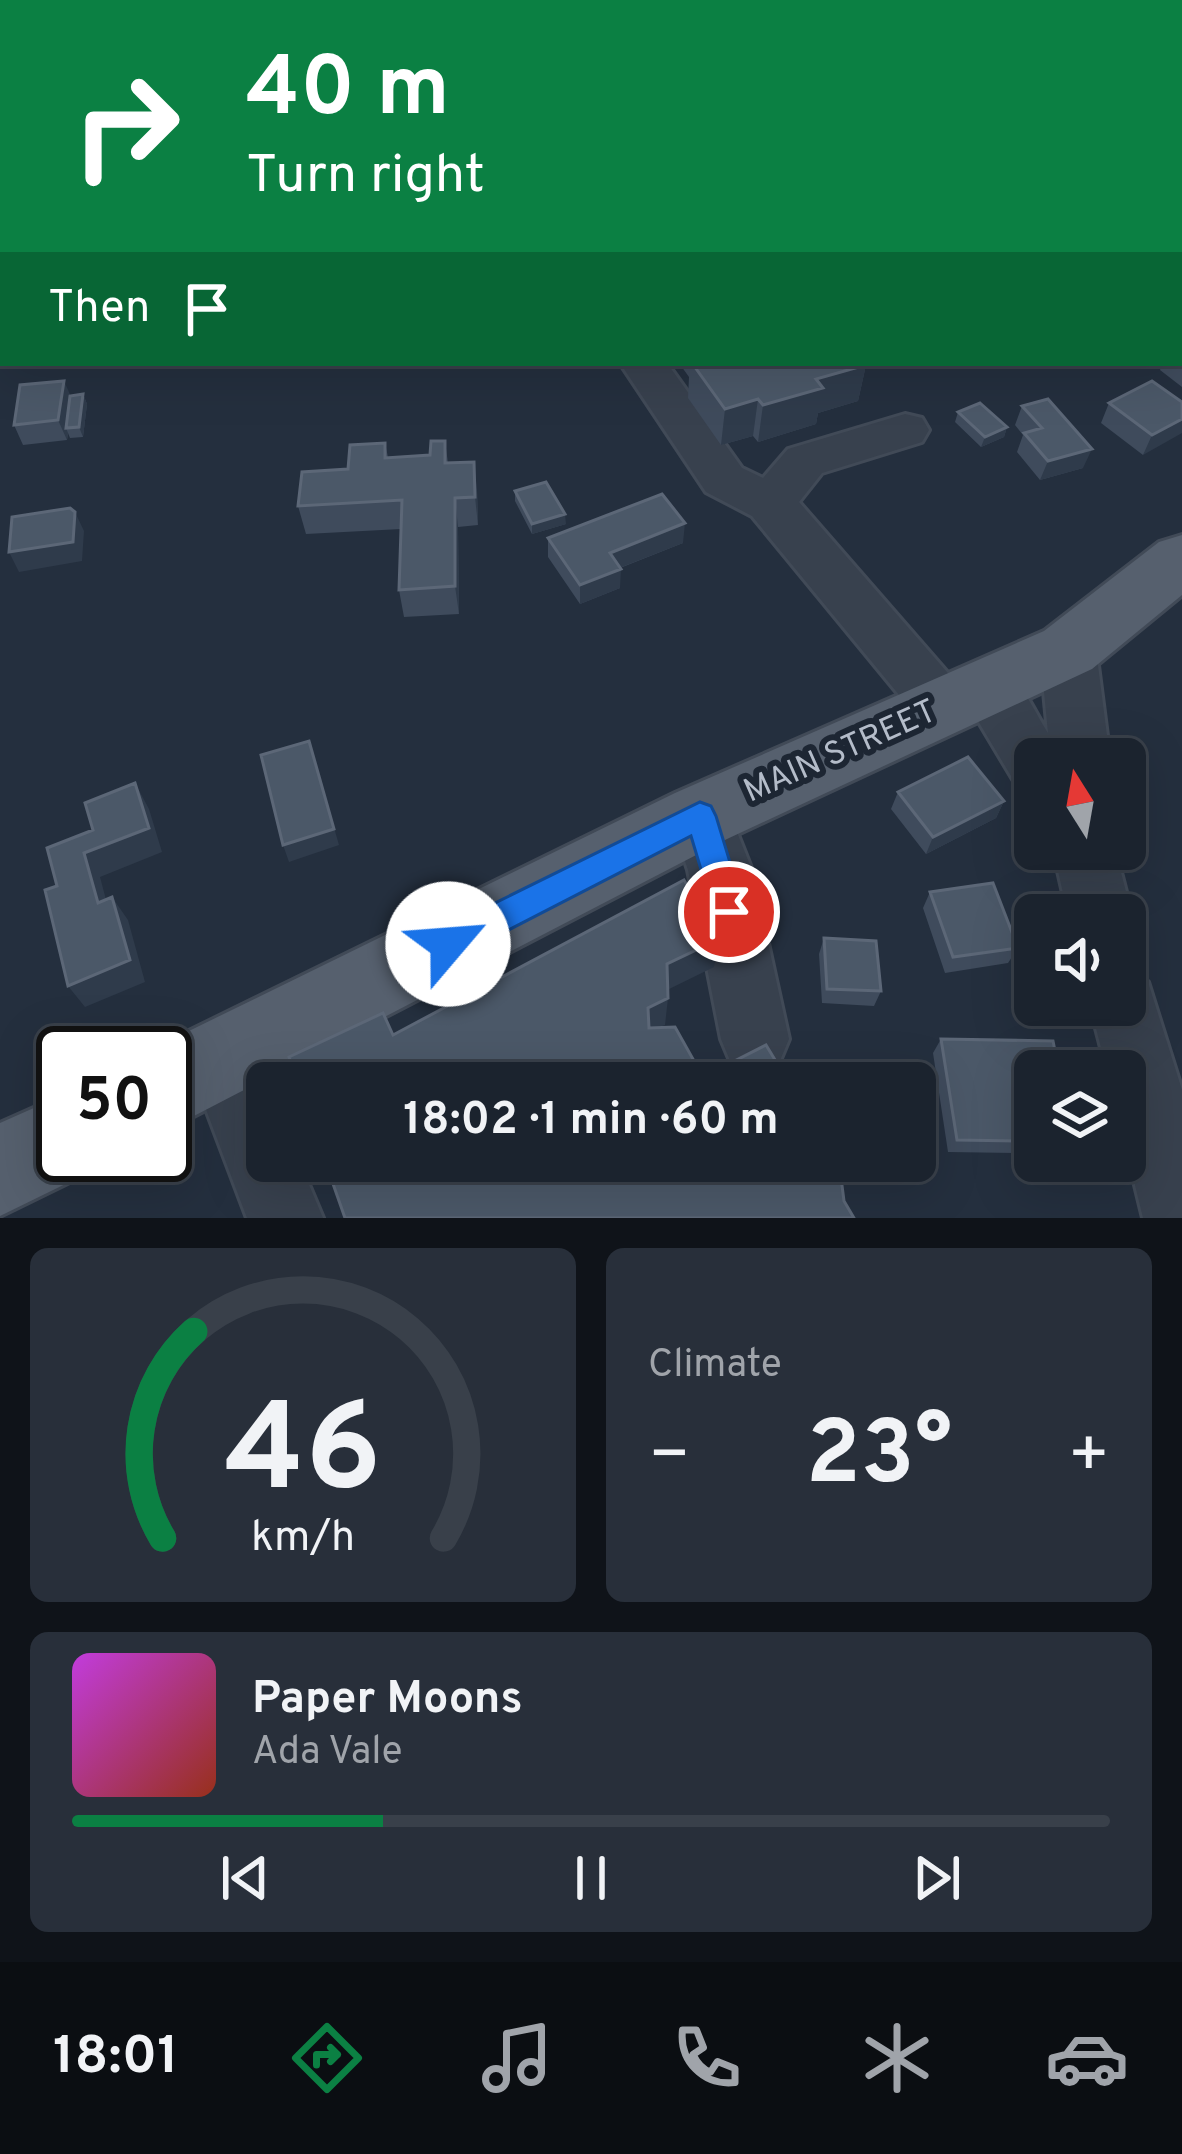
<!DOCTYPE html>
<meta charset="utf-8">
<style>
:root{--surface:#1b232e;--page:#282f3a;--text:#f1f3f6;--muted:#a0a4aa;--line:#39404a;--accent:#0b8043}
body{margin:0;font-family:Overpass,sans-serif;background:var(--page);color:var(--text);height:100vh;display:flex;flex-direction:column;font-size:45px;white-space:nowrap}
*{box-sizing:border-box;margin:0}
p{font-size:39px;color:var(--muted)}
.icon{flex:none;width:66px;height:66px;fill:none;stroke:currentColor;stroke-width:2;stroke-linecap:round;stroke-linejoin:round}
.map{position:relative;height:1218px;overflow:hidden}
.side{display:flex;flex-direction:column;gap:30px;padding:30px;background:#0f1319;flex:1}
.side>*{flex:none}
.hud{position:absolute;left:0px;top:0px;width:1182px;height:366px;box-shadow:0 12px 48px #0002,0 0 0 3px var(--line);background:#0b8043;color:#fff;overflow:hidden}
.needle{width:78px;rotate:349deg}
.controls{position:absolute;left:1014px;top:738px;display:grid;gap:24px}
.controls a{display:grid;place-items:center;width:132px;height:132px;border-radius:18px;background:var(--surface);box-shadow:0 12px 48px #0002,0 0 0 3px var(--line);font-size:60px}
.speed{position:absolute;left:36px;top:1026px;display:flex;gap:24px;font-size:60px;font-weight:700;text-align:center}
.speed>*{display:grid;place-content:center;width:156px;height:156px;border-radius:50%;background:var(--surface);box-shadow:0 12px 48px #0002,0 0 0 3px var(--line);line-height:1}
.speed .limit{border:6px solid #111;border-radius:18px;background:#fff;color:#111}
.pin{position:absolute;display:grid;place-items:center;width:102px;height:102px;color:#fff;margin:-51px;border:6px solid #fff;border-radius:50%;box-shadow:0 3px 12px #0007}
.me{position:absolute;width:132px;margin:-66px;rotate:63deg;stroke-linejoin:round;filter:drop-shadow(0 0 9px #0008)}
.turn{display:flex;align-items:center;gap:42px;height:252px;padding:0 48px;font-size:54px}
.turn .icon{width:156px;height:156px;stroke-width:2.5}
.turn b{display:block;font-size:84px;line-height:102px}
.then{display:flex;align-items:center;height:114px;padding:0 48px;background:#0003;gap:24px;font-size:45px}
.big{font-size:90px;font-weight:700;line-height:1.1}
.side .tile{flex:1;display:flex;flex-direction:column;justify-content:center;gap:18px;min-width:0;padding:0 42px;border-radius:18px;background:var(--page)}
.side .dial{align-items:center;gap:0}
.dial svg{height:312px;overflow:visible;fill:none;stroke:var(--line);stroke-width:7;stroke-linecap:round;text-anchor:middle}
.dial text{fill:var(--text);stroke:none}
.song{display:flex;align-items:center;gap:36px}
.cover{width:144px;height:144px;border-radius:18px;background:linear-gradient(135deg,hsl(290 70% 55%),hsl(10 70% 35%))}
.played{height:12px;border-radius:6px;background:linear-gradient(90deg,var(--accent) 30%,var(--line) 30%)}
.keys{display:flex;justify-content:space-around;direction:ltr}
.heat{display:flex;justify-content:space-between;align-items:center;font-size:66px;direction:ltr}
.side .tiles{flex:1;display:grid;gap:30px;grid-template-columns:1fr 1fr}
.tile:last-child{grid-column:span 2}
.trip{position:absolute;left:246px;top:1062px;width:690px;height:120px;border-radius:18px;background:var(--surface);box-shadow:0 12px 48px #0002,0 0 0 3px var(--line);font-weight:700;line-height:120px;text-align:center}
.tabs{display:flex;height:192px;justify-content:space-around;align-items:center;background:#0b0e12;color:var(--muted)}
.tabs .icon{width:84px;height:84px}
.tabs .selected{color:var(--accent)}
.tabs b{font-size:54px;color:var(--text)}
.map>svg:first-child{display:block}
</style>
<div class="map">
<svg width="1182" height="1218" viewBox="0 0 1182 1218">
<rect width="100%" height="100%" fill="#242f3e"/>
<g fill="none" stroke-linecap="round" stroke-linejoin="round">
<g stroke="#414a57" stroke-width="6">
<path id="minor" d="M 858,0 L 900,0 L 902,3 L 860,3 Z
M 1179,102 L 1182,103 L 1182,125 L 1179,124 Z
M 1179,266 L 1182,267 L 1182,293 L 1179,292 Z
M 620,363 L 667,363 L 742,468 L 763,478 L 788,449 L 905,414 L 922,418 L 929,430 L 922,442 L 822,473 L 799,502 L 960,687 L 968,672 C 1015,656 1026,699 1048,733 L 1040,650 L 1048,634 L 1068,628 L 1088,634 L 1096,650 L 1110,759 L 1035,759 L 1035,788 L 1014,781 L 971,709 L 963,724 L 943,731 L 923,724 L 752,516 L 706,492 Z
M 701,789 L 723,797 L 752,870 L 789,1039 L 779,1063 L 755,1073 L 731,1063 L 721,1039 L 688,870 L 670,816 L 679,797 Z
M 1053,849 L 1115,849 L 1132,915 L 1125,931 L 1125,915 L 1068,915 Z
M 1125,972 L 1148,982 L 1182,1090 L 1182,1218 L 1143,1218 L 1125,1144 L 1125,1071 L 1107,1071 L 1090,1005 L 1125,1005 Z
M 222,1024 L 247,1034 L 267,1084 L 267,1161 L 299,1161 L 323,1218 L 247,1218 L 187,1059 L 197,1034 Z"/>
</g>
<g stroke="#414a57" stroke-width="6">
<path id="major" d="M 1182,535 L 1182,595 L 1092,669 L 727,839 L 165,1131 L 165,1053 L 144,1053 L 675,793 L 1044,631 L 1159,542 Z
M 63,1095 L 63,1155 L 101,1155 L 94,1170 L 0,1216 L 0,1123 Z"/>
</g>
<use href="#minor" fill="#38414e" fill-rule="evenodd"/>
<use href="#major" fill="#56606e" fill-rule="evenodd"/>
</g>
<path fill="#3f4b5c" d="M 970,0 L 1015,0 L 1010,3 L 970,3 Z
M 1182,344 L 1182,387 L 1160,370 L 1163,363 L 1179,363 L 1179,346 Z
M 679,363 L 864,363 L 866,365 L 858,401 L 818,413 L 816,424 L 758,442 L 753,436 L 721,445 L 688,398 L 689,377 Z
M 83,394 L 87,404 L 83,437 L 70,438 L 68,433 L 67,440 L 23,445 L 14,425 L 70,396 Z
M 1182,402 L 1143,455 L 1101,423 L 1109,403 Z
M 1022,406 L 1083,468 L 1040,480 L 1017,452 L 1023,435 L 1015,425 Z
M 958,412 L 1007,427 L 1004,437 L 981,447 L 955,422 Z
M 445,441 L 448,463 L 477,490 L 478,525 L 458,527 L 459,614 L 404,617 L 399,590 L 401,529 L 306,534 L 298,506 L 385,443 L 388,457 L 430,455 Z
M 515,491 L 566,524 L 532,534 L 515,501 Z
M 548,538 L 683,543 L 620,568 L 620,588 L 580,604 L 548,557 Z
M 898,792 L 1004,801 L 996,818 L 926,854 L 891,809 Z
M 930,892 L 1018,948 L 1008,963 L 945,973 L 923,908 Z
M 824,938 L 881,991 L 874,1006 L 822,1003 L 819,954 Z
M 941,1039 L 1035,1071 L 1035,1142 L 1025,1141 L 1015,1153 L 948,1152 L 933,1053 Z"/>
<path fill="#2f3b4b" d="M 35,0 L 69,0 L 68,3 L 36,3 Z
M 993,0 L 1015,0 L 1010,3 L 992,3 Z
M 3,23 L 3,43 L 0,43 L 0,24 Z
M 0,57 L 3,57 L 3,77 L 0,77 Z
M 0,94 L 3,94 L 3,114 L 0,115 Z
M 866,365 L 858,401 L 818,413 L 816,424 L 758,442 L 763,405 L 816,379 Z
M 64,381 L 73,401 L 66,428 L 68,433 L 67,440 L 58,420 Z
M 83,394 L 87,404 L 83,437 L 79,427 Z
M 758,399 L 753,436 L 721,445 L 725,409 Z
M 1182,419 L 1182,433 L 1143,455 L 1152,435 Z
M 1007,427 L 1004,437 L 981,447 L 985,437 Z
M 1092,449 L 1083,468 L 1040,480 L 1048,461 Z
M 474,462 L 477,490 L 478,525 L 475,497 Z
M 455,498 L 458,527 L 459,614 L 455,586 Z
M 75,512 L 84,531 L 82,561 L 19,572 L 9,552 Z
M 565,514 L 566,524 L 532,534 L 532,524 Z
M 685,523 L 683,543 L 609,572 L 610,553 Z
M 621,569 L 620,588 L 580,604 L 580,585 Z
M 309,741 L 339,845 L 289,862 L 283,845 Z
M 135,783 L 149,809 L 162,852 L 100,877 L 113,926 L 98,903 L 84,853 Z
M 1004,801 L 996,818 L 926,854 L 933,837 Z
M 112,897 L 128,920 L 145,982 L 85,1007 L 68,986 Z
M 719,939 L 714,967 L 663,992 L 667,964 Z
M 668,998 L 665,1025 L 645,1034 L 648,1008 Z"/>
<path fill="#4b5868" stroke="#5c6777" stroke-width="3" d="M 188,0 L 219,0 L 219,3 L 188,3 Z
M 687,0 L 720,0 L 722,3 L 688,3 Z
M 3,7 L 3,23 L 0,24 L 0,8 Z
M 0,78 L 3,78 L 3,94 L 0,94 Z
M 1182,121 L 1182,143 L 1179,145 L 1179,123 Z
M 3,144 L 3,171 L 0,171 L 0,168 Z
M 692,363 L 864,363 L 866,365 L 816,379 L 823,388 L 763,405 L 758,399 L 725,409 Z
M 64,381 L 58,420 L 14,425 L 20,385 Z
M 1152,381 L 1182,402 L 1182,419 L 1152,435 L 1109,403 Z
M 83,394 L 79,427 L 66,428 L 70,396 Z
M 1048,399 L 1092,449 L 1048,461 L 1024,433 L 1042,428 L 1022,406 Z
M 980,403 L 1007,427 L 985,437 L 958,412 Z
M 431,441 L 445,441 L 445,463 L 474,462 L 475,497 L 455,498 L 455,586 L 399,590 L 402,500 L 298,506 L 302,472 L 348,469 L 350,445 L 385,443 L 385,458 L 430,455 Z
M 546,482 L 565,514 L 532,524 L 515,491 Z
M 662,494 L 685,523 L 610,553 L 621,569 L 580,585 L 548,538 Z
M 70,508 L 75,512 L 73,542 L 9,552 L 12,517 Z
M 309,741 L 334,829 L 283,845 L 261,755 Z
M 968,757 L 1004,801 L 933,837 L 898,792 Z
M 135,783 L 149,828 L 84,853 L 98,903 L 112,897 L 130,960 L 68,986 L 45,890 L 57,886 L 47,848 L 93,830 L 85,803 Z
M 684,880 L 719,939 L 667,964 L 668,998 L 648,1008 L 649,1028 L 675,1027 L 703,1077 L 766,1045 L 789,1083 L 298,1083 L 289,1057 L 383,1013 L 393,1035 Z
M 993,883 L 1018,948 L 953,957 L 930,892 Z
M 824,938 L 876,941 L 881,991 L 827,989 Z
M 941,1039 L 1053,1041 L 1059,1071 L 1035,1071 L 1035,1129 L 1024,1129 L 1026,1141 L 957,1140 Z
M 325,1161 L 835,1161 L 840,1170 L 844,1201 L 854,1218 L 345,1218 Z"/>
<path fill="#1a73e8" stroke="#114b97" stroke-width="3" d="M 700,802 L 711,806 L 716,816 L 745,912 L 741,923 L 729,927 L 717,923 L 691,836 L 460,955 L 448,959 L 436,955 L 432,944 L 436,932 Z"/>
<g text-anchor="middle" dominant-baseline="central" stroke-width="12" stroke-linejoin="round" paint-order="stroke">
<g font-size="33" fill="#b4bcc9" stroke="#1d2633">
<text transform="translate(841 753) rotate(-24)">MAIN STREET</text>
</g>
</g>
</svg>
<div class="controls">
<a><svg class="needle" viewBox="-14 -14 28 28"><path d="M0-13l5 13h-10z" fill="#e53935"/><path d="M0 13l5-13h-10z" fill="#a0a4aa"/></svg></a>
<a><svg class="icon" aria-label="sound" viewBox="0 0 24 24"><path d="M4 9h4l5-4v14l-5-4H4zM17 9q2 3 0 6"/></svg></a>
<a><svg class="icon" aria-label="layers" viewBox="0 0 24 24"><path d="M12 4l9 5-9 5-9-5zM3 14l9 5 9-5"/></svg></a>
</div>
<div class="speed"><div class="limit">50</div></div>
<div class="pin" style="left:729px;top:912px;background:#d93025"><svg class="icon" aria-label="arrive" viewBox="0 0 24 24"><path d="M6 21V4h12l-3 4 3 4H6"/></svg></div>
<svg class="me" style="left:448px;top:944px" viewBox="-20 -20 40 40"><circle r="19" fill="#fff"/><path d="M0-13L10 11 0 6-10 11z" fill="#1a73e8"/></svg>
<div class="trip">18:02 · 1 min · 60 m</div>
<div class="hud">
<div class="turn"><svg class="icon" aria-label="right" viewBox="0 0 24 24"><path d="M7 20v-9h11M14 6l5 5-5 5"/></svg><div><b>40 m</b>Turn right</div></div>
<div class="then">Then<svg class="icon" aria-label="arrive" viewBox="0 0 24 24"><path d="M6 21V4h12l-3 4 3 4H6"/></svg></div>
</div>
</div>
<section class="side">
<div class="tiles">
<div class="tile dial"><svg viewBox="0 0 100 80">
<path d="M14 69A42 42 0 1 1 86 69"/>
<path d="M14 69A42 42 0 0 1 22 16" stroke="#0b8043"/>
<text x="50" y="56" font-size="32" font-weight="700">46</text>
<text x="50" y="72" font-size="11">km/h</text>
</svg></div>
<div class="tile"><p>Climate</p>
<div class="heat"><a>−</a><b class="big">23°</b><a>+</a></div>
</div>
<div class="tile">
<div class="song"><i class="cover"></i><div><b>Paper Moons</b><p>Ada Vale</p></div></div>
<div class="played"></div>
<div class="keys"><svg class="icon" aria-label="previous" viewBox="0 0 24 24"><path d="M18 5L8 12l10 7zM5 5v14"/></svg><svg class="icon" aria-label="pause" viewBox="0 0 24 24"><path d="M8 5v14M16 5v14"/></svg><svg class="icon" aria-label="next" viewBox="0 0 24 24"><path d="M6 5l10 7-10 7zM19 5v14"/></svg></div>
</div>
</div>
</section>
<nav class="tabs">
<b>18:01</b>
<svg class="icon selected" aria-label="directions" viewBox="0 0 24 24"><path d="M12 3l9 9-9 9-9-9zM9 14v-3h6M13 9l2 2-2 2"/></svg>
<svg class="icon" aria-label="music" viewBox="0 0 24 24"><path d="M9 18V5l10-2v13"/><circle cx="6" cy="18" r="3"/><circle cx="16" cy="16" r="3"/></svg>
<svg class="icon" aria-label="phone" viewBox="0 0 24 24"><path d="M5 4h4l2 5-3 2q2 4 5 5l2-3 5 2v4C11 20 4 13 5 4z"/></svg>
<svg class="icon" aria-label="climate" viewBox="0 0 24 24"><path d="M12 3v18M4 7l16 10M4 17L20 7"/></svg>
<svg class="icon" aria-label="car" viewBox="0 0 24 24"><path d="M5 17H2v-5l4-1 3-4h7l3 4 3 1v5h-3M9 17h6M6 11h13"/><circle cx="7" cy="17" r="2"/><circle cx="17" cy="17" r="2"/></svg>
</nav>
